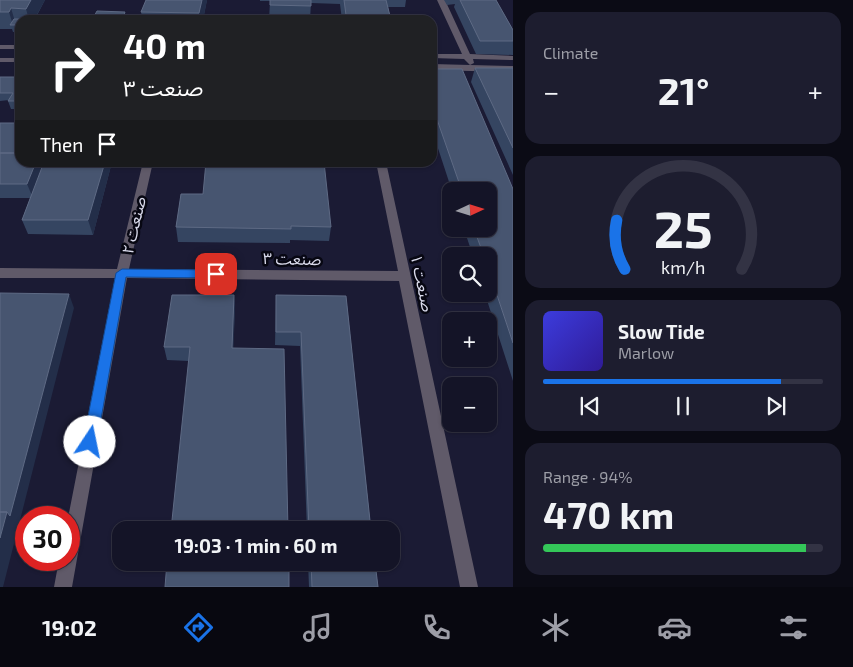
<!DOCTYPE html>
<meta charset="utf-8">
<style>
:root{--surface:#141427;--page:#1d1d2f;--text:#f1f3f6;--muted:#9d9ea7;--line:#334;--accent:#1a73e8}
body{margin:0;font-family:"Exo 2","Noto Sans Arabic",sans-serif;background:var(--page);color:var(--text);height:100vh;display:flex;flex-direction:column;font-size:19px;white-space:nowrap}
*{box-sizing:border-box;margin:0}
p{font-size:16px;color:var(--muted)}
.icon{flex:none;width:28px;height:28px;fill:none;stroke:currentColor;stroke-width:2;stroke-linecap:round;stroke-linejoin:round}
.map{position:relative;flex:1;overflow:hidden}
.drawer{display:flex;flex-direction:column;gap:12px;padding:12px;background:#0b0b15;width:340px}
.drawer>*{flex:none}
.top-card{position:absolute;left:15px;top:15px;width:422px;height:152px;border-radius:15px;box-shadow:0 1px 4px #0004,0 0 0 1px var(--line);background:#202124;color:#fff;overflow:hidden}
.needle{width:32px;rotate:86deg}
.tools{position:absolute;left:442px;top:182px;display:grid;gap:10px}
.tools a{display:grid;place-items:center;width:55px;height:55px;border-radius:10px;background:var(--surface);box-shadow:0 1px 4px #0004,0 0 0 1px var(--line);font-size:25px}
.speed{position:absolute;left:15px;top:506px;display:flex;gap:10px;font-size:25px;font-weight:700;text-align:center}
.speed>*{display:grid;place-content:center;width:65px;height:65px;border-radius:50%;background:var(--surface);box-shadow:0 1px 4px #0004,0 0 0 1px var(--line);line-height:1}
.speed .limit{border:8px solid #d22;background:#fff;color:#111}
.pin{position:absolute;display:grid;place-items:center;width:42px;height:42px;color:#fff;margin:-21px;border-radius:10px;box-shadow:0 2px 8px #0006}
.me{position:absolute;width:55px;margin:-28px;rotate:11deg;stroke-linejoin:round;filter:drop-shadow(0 0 4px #0008)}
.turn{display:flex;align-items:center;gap:18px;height:105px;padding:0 25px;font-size:22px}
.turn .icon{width:65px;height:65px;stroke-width:2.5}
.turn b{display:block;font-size:35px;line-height:42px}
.then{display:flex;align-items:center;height:48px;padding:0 25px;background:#0003;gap:10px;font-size:19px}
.big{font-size:38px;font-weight:700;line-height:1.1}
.drawer .card{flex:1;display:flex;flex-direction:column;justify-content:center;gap:8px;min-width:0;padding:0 18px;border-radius:15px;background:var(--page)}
.drawer .dial{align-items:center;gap:0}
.dial svg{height:130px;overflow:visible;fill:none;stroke:var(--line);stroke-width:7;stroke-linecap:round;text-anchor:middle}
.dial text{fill:var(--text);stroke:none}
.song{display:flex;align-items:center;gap:15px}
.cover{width:60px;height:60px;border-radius:8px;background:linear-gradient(135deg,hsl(240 70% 55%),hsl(250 70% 35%))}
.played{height:5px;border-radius:2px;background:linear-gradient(90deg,var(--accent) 85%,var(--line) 85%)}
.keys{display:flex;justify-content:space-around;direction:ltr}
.heat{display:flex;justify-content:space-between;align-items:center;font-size:28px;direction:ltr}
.charge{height:8px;border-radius:4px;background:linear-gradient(90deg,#34c759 94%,var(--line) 0)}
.trip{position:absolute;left:112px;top:521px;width:288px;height:50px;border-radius:15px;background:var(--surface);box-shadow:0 1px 4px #0004,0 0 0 1px var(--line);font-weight:700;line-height:50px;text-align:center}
.menu{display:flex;height:80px;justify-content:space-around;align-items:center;background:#080810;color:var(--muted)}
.menu .icon{width:35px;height:35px}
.menu .active{color:var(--accent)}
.menu b{font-size:22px;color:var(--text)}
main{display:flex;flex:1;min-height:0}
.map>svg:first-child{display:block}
</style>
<main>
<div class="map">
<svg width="513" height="587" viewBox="0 0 513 587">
<rect width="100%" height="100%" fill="#1b1b34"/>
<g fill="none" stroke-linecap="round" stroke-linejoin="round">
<path fill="#605a69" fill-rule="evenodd" d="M 437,0 L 445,0 L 470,54 L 513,56 L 513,60 L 473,59 L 474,63 L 470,65 L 513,66 L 513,72 L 432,70 L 432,64 L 470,65 L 464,59 L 432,58 L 432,54 L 462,54 Z
M 0,45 L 20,45 L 20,49 L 0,49 Z
M 0,58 L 20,58 L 20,62 L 0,62 Z
M 143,162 L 153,162 L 129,269 L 398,271 L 376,162 L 386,162 L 478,587 L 460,587 L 399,281 L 127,278 L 72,587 L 54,587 L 59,560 L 69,560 L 68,518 L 115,278 L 0,278 L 0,268 L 117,269 Z"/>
</g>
<path fill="#354561" d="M 0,0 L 45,0 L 35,19 L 52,19 L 52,20 L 20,20 L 20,32 L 13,32 L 12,29 L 0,29 Z
M 207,0 L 203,20 L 143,20 L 141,12 Z
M 260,0 L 406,0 L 405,7 L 388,7 L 390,16 L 390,20 L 342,20 L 340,4 L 311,3 L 310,20 L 269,20 L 270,1 L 260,1 Z
M 444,0 L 496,0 L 513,30 L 513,55 L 476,54 L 454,7 L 455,4 L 447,5 Z
M 475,68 L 513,68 L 513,175 L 471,82 Z
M 432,69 L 513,189 L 513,381 L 485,294 L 489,294 L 489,256 L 473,256 L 464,229 L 489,229 L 489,191 L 452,191 L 432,130 Z
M 0,77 L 20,77 L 20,109 L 11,109 L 8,101 L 9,100 L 0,101 Z
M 15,123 L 20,162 L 112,162 L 93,235 L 28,234 L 22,220 L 30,198 L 0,198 L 0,124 Z
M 181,194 L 331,227 L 329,241 L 290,240 L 290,243 L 178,242 L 176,227 Z
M 234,295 L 235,309 L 233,348 L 189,361 L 167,360 L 164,347 Z
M 276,295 L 346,296 L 371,530 L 307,530 L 300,346 L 275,345 Z
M 308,562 L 375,562 L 378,587 L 309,587 Z"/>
<path fill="#232e49" d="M 31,0 L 45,0 L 34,20 L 29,20 L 26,9 Z
M 202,0 L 207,0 L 203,20 L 200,20 L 199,13 Z
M 11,8 L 16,25 L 13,25 L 9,12 Z
M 125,12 L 126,20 L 122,20 Z
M 36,162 L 47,162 L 33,198 L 27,184 Z
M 105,162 L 112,162 L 93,235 L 88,220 Z
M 69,294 L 74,308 L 3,587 L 0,587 L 0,538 Z
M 234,295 L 235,309 L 233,361 L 232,348 Z"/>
<path fill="#475570" stroke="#5e6a84" d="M 0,0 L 31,0 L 26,9 L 11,8 L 9,12 L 0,12 Z
M 146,0 L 202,0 L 199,13 L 141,12 Z
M 270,0 L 311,0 L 311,6 L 270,5 Z
M 344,0 L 386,0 L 390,16 L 346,15 Z
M 460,0 L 496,0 L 513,30 L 513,41 L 480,41 Z
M 97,11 L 125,12 L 122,20 L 92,20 Z
M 219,17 L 245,18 L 244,20 L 218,20 Z
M 14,19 L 52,19 L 51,20 L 20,20 L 20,25 L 10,25 Z
M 475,68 L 513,68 L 513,148 Z
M 432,69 L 462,69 L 513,189 L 513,343 L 489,271 L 489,256 L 484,256 L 474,229 L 489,229 L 489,191 L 462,191 L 432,105 Z
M 0,77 L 20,77 L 20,101 L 8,101 L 13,93 L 0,93 Z
M 20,109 L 20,153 L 0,153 L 0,123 L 15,123 Z
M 0,153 L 20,153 L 20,162 L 36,162 L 27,184 L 0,184 Z
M 44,162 L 105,162 L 88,220 L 22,220 Z
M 206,162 L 324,162 L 331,227 L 291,226 L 291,229 L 176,227 L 181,194 L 203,194 Z
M 0,293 L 69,294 L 10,516 L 7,512 L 0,512 Z
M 172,295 L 234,295 L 232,348 L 284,349 L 288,530 L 171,530 L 190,347 L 164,347 Z
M 276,295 L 346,296 L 371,530 L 309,530 L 301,332 L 276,332 Z
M 0,512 L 7,512 L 0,538 Z
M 167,562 L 289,562 L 289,587 L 165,587 Z
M 311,562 L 375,562 L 378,587 L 312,587 Z"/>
<path fill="#1a73e8" stroke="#114b97" d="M 122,269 L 216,270 L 221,274 L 216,278 L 126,277 L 97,442 L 95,446 L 90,448 L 85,446 L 83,442 L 116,273 Z"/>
<g text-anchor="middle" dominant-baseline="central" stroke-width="5" stroke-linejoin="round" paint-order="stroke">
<g font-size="16" fill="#dadbec" stroke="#070712">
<text transform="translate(133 225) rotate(-77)">صنعت ۲</text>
<text transform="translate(292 258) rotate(1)">صنعت ۳</text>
<text transform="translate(423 283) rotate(78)">صنعت ۱</text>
</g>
</g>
</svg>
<div class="tools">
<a><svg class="needle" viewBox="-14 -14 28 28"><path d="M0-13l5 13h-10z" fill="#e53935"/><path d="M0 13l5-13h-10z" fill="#9d9ea7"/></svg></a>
<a><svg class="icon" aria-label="search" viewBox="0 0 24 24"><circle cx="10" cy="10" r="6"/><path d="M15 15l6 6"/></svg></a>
<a>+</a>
<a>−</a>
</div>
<div class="speed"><div class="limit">30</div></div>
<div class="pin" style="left:216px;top:274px;background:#d93025"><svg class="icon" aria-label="arrive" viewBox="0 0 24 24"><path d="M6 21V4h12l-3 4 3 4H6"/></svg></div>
<svg class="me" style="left:90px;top:442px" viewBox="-20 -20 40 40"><circle r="19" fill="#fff"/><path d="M0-13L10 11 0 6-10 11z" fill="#1a73e8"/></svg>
<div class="trip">19:03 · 1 min · 60 m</div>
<div class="top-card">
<div class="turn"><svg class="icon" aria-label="right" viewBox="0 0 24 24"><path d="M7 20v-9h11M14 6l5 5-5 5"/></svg><div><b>40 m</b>صنعت ۳</div></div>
<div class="then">Then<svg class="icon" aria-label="arrive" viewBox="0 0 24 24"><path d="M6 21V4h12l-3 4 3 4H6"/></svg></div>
</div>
</div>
<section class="drawer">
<div class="card"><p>Climate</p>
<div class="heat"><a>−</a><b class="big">21°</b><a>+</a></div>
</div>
<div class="card dial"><svg viewBox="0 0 100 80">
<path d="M14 69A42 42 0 1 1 86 69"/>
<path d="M14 69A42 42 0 0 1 9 39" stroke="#1a73e8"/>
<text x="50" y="56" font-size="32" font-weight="700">25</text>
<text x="50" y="72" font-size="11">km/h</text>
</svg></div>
<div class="card">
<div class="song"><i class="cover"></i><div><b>Slow Tide</b><p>Marlow</p></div></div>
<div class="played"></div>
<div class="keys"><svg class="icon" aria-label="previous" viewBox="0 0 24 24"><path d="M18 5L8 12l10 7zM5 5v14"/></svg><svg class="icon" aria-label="pause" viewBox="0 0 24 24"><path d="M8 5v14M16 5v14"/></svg><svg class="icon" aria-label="next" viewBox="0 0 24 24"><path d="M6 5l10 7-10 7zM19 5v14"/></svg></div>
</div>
<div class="card"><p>Range · 94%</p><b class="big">470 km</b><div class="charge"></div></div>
</section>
</main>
<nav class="menu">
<b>19:02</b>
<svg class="icon active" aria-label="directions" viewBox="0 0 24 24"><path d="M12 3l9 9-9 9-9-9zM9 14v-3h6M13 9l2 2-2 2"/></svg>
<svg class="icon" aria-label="music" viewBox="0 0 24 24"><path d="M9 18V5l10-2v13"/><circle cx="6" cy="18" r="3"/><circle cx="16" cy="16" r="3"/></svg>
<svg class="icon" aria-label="phone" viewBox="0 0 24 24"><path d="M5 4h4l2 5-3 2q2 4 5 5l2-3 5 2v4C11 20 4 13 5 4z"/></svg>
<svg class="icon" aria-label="climate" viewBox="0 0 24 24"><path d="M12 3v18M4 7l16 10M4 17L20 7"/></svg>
<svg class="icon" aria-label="car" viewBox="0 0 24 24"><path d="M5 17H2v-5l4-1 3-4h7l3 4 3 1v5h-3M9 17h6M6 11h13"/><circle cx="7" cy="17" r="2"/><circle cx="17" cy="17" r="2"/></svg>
<svg class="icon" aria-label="filters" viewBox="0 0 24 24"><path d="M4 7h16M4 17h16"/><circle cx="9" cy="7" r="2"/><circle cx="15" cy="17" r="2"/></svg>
</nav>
